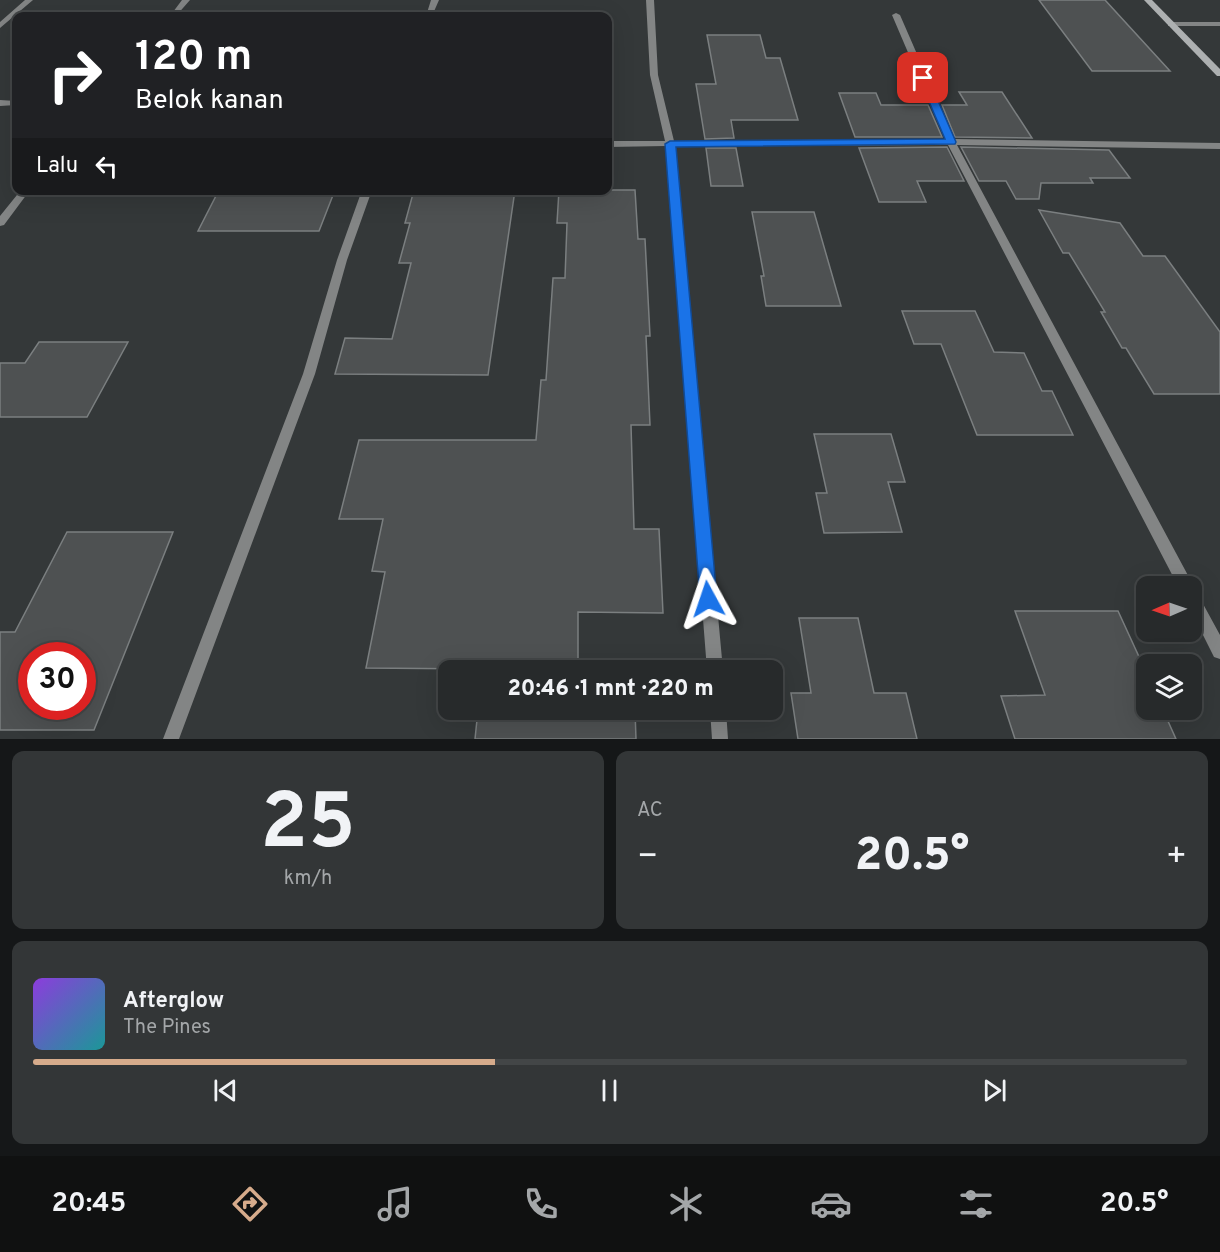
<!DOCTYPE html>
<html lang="id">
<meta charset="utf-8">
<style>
:root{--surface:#272a2b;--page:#333637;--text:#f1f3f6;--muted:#a4a7a9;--line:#434647;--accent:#d6ab8b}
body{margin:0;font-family:Overpass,sans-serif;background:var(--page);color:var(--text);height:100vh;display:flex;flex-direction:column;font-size:22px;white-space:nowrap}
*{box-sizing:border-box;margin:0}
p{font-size:20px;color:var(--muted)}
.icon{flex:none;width:33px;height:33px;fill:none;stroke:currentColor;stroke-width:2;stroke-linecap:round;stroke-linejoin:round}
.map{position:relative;height:739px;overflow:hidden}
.side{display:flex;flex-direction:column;gap:12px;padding:12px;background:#151718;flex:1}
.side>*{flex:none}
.guide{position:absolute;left:12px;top:12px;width:600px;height:183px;border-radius:12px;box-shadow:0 6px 24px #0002,0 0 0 2px var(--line);background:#202124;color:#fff;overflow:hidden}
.needle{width:39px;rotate:268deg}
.tools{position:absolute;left:1136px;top:576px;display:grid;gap:12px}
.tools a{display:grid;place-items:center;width:66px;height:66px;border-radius:12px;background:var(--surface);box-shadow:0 6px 24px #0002,0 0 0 2px var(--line);font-size:30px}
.speed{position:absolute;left:18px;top:642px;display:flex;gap:12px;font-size:30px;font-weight:700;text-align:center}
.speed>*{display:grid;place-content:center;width:78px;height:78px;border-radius:50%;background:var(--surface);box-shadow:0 6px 24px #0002,0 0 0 2px var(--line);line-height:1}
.speed .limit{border:9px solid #d22;background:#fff;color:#111}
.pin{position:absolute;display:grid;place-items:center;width:51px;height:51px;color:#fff;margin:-26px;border-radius:12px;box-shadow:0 3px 9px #0006}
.me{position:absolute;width:66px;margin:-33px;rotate:355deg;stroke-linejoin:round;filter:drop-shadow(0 0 4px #0008)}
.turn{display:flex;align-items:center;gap:21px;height:126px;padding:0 24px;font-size:27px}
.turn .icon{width:78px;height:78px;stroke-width:2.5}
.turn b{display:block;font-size:42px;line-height:51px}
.then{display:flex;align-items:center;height:57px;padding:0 24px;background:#0003;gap:12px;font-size:22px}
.big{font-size:45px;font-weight:800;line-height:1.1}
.side .card{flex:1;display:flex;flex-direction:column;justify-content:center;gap:9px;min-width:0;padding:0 21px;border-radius:12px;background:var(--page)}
.side .dial{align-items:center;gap:0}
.dial b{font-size:78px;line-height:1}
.song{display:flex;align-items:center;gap:18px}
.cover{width:72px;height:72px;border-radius:9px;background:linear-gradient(135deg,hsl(270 70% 55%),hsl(180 70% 35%))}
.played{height:6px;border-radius:3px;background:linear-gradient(90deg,var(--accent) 40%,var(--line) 40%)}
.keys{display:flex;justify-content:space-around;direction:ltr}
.heat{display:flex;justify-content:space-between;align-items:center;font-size:33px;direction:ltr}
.side .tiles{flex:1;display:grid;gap:12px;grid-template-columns:1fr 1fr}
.card:last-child{grid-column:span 2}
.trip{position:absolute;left:438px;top:660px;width:345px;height:60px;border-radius:12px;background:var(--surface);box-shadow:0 6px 24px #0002,0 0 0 2px var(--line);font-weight:800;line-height:60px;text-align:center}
.tabs{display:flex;height:96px;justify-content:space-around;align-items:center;background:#101111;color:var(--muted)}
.tabs .icon{width:42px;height:42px}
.tabs .selected{color:var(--accent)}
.tabs b{font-size:27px;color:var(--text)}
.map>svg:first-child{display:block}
</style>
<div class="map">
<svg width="1220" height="739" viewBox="0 0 1220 739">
<rect width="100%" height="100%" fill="#343839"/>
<path fill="#4e5152" stroke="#7b7f80" stroke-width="1.5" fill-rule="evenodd" d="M 1039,0 L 1105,0 L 1170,71 L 1092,71 Z
M 707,35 L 760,35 L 766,58 L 780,58 L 798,120 L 731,120 L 734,138 L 705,139 L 696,84 L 716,84 Z
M 959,92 L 1002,92 L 1032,138 L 955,137 L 942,105 L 967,105 Z
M 839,93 L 876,93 L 881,105 L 928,105 L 942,137 L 855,137 Z
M 947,147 L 964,181 L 917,181 L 926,202 L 879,202 L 859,148 Z
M 961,147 L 1109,150 L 1130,178 L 1090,178 L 1093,183 L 1041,183 L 1039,199 L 1016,199 L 1006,181 L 979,181 Z
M 706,148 L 736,148 L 743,186 L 711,186 Z
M 219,190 L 335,190 L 319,231 L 198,231 Z
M 414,190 L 515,190 L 488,375 L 335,374 L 345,338 L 392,339 L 411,263 L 399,263 L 410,223 L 405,223 Z
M 559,190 L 635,190 L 638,239 L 645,239 L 650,336 L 646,336 L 650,425 L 631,425 L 634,529 L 659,529 L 663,613 L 578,612 L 578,670 L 366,668 L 385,572 L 372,571 L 383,519 L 339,519 L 359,440 L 536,440 L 541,380 L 546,380 L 553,278 L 565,278 L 567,223 L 557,223 Z
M 1039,210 L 1120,223 L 1143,256 L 1165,256 L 1220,332 L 1220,394 L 1154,394 L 1126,348 L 1122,348 L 1101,312 L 1105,312 L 1069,253 L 1063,253 Z
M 752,212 L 814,212 L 841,306 L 766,306 L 761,276 L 764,276 Z
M 902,311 L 975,311 L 994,352 L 1024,353 L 1042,391 L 1052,391 L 1073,435 L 977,435 L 941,344 L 914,344 Z
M 39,342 L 128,342 L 87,417 L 0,417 L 0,363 L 25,363 Z
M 814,434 L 891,434 L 905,482 L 888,482 L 902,532 L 824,533 L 816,493 L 827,493 Z
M 67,532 L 173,532 L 94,730 L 0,730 L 0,632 L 15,632 ZM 32,656 L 82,656 L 82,706 L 32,706 Z
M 1015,611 L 1118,611 L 1146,672 L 1146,710 L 1163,710 L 1176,739 L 1015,739 L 1001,696 L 1045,695 Z
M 799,618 L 858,618 L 874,693 L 906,693 L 917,739 L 798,739 L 791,693 L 811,693 Z
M 478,710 L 635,710 L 636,739 L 475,739 Z"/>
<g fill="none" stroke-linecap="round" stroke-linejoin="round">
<path fill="#838585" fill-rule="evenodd" d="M 25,0 L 33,0 L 0,28 L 0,22 Z
M 182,0 L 190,0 L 176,16 L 170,16 Z
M 431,0 L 439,0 L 432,16 L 426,16 Z
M 646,0 L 654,0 L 658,75 L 674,141 L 945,139 L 892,15 L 896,13 L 900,15 L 954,139 L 1220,143 L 1220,149 L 957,145 L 1191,581 L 1193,586 L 1192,589 L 1196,591 L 1220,635 L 1220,659 L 1214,657 L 1191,611 L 1191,586 L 1178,586 L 948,145 L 675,146 L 723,670 L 707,670 L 666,146 L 608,147 L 608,141 L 665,141 L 650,75 Z
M 1168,22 L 1220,22 L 1220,26 L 1168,26 Z
M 0,100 L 16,101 L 16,105 L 0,106 Z
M 21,190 L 30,190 L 4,225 L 0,226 L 0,216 Z
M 362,190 L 372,190 L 347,260 L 315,374 L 179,739 L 163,739 L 303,374 L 337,260 Z
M 710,710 L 726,710 L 728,739 L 712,739 Z"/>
<path fill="#adb0b1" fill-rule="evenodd" d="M 1144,0 L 1152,0 L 1220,69 L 1220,76 L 1217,76 Z"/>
</g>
<path fill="#1a73e8" stroke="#114b97" stroke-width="1.5" d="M 920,76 L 928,78 L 956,142 L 955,144 L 676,147 L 717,599 L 715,605 L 708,607 L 702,605 L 700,599 L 665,144 L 670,141 L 945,139 L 919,78 Z"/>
</svg>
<div class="tools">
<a><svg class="needle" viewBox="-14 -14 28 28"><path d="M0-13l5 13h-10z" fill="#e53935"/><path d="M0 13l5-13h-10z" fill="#a4a7a9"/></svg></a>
<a><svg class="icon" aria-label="layers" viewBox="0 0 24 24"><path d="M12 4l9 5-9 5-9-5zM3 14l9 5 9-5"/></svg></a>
</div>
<div class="speed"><div class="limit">30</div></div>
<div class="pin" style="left:923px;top:78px;background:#d93025"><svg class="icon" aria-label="arrive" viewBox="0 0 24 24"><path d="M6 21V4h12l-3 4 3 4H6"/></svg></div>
<svg class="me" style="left:708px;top:599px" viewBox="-20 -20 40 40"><path d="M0-17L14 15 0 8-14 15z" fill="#1a73e8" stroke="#fff" stroke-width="4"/></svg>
<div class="trip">20:46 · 1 mnt · 220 m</div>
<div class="guide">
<div class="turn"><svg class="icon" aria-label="right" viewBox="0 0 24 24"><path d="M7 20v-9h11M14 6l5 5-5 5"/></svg><div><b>120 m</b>Belok kanan</div></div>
<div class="then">Lalu<svg class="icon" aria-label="left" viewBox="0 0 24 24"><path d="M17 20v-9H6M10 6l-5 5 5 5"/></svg></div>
</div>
</div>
<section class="side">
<div class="tiles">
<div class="card dial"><b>25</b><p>km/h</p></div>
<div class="card"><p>AC</p>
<div class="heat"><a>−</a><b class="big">20.5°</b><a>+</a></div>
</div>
<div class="card">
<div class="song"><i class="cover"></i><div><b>Afterglow</b><p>The Pines</p></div></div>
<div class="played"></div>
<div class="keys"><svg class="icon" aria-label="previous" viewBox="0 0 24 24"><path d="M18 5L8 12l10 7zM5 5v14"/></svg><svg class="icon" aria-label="pause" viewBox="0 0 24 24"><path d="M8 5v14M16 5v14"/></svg><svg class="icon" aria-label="next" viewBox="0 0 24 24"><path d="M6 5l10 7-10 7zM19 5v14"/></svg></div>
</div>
</div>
</section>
<nav class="tabs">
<b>20:45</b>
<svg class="icon selected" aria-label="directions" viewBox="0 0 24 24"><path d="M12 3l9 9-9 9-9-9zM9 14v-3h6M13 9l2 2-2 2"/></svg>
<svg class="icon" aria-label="music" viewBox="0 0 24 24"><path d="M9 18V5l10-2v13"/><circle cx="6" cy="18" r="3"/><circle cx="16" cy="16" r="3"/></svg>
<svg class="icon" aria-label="phone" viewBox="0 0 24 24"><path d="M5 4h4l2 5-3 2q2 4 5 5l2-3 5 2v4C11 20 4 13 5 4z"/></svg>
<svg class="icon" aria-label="climate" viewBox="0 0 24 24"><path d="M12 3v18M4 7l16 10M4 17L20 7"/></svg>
<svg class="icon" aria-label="car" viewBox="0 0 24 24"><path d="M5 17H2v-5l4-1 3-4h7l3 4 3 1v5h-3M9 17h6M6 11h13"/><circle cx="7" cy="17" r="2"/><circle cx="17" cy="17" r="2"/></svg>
<svg class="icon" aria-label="filters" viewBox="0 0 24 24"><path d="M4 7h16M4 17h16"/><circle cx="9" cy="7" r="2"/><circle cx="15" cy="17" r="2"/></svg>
<b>20.5°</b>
</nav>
